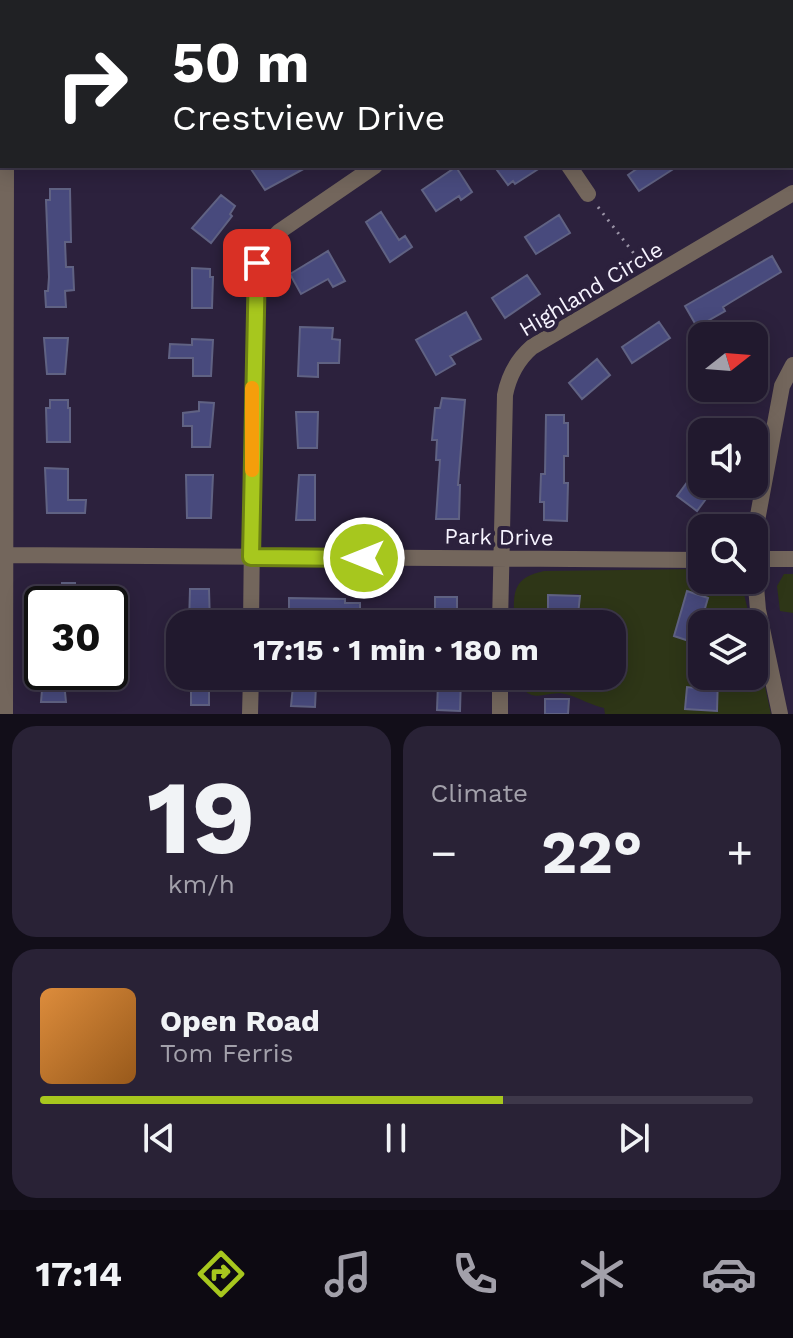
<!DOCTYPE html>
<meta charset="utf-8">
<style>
:root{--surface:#21192e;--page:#292236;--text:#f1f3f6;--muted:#a2a0aa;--line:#3e384a;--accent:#a7c71e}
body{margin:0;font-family:"Work Sans",sans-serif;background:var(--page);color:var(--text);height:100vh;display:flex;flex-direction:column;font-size:30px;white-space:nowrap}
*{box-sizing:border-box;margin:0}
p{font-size:26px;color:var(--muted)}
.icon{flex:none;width:44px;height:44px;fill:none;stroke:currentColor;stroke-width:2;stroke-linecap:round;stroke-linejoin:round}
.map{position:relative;height:714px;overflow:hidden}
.sheet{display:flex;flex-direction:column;gap:12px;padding:12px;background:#120e19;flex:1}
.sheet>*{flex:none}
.hud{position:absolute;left:0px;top:0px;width:794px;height:168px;box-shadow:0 4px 20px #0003,0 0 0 2px var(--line);background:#202124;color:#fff;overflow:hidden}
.needle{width:52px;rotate:73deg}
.fabs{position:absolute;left:688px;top:322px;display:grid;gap:16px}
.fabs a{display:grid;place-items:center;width:80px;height:80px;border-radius:16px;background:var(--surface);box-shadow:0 4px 20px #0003,0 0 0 2px var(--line);font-size:40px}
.speed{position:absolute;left:24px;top:586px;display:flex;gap:16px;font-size:40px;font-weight:700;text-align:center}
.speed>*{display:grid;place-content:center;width:104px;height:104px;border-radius:50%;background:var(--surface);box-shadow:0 4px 20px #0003,0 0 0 2px var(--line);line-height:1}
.speed .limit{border:4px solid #111;border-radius:12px;background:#fff;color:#111}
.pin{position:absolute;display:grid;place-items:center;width:68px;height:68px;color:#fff;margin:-34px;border-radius:16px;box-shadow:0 4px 12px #0006}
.me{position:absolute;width:88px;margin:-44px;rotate:270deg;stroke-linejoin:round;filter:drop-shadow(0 0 6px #0008)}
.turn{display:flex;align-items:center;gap:28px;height:168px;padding:0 40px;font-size:36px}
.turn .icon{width:104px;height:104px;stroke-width:2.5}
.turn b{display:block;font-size:56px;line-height:68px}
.big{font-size:60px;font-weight:700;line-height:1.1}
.sheet .card{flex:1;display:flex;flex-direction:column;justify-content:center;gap:12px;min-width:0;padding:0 28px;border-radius:24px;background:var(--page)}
.sheet .dial{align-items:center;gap:0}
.dial b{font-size:104px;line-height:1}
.song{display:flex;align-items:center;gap:24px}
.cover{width:96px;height:96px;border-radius:12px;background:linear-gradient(135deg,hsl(30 70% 55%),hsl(30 70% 35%))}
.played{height:8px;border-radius:4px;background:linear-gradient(90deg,var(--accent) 65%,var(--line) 65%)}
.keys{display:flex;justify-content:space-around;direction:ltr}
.heat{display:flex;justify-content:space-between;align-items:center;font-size:44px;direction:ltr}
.sheet .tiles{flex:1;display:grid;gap:12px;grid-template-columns:1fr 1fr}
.card:last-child{grid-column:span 2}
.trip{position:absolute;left:166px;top:610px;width:460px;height:80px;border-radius:24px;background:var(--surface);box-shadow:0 4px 20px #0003,0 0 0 2px var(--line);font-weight:700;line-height:80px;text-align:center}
.menu{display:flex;height:128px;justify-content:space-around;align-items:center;background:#0d0a12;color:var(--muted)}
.menu .icon{width:56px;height:56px}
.menu .current{color:var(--accent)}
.menu b{font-size:36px;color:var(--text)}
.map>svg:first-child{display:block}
</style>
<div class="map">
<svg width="793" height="714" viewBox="0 0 793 714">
<rect width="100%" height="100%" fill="#2c213d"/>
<path fill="#2e3617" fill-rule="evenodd" d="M 473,0 L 793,0 L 793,26 L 792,2 Z
M 702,569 L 702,580 L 741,581 L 751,624 L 702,624 L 702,662 L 697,662 L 695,688 L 687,687 L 685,709 L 717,711 L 718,676 L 754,676 L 754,636 L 771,714 L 605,714 L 604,708 C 591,705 581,699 569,695 C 545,687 532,711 515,676 L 612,676 L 612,624 L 577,624 L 579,594 L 548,596 L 548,624 L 514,624 C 514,595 510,578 544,571 ZM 687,592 L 708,598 L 694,642 L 674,636 Z
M 784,574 L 793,574 L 793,613 L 780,611 L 777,586 Z"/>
<path fill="#484a7d" stroke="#606283" stroke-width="2" d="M 249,166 L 309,166 L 265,190 Z
M 494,166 L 543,166 L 515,184 L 513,181 L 508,185 Z
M 641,166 L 678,166 L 639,191 L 628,175 Z
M 456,167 L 472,192 L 461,200 L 459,196 L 436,211 L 422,190 Z
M 50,189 L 70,189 L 71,242 L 65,242 L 66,267 L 73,267 L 74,290 L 65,291 L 66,307 L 46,307 L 45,291 L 48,291 L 49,277 L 46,200 L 50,200 Z
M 221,195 L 235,206 L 230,214 L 232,216 L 211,243 L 192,228 Z
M 381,212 L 399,240 L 405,236 L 412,247 L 390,262 L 366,222 Z
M 559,215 L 570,233 L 536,254 L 525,237 Z
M 328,251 L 345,281 L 333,287 L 328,279 L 301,294 L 290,274 Z
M 772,256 L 781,272 L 731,302 L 723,307 L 725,311 L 697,327 L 685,306 Z
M 192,268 L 210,269 L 210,277 L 213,277 L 212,308 L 192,308 Z
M 527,275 L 540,294 L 505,318 L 492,298 Z
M 466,312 L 481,339 L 450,356 L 455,364 L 436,375 L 416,340 Z
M 659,322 L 670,338 L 632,363 L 622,347 Z
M 300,327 L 333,328 L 332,339 L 340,340 L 339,363 L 318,363 L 318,377 L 298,376 Z
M 44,338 L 68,338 L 65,374 L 47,374 Z
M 192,339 L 213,340 L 211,376 L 193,376 L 193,358 L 169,358 L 170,344 L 192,345 Z
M 597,359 L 610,375 L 582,399 L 569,383 Z
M 442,398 L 465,400 L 458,485 L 460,485 L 459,519 L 436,519 L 440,460 L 436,460 L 437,440 L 432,440 L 435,408 L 440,408 Z
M 50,400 L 68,400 L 68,408 L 70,408 L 70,442 L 47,442 L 46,408 L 50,408 Z
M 199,402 L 214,403 L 210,447 L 192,447 L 192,426 L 183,426 L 183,413 L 199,411 Z
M 296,412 L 318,412 L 317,448 L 298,448 Z
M 546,415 L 564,415 L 564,423 L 568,423 L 568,456 L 564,456 L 564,483 L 568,483 L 567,521 L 544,520 L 544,502 L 540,502 L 541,474 L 545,474 Z
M 702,462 L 702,484 L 717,484 L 697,511 L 677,496 Z
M 45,468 L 68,469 L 68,500 L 86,500 L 85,513 L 47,513 Z
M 186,475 L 213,475 L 211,518 L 187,518 Z
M 299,475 L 315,475 L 315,520 L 296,520 Z
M 62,583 L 75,583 L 75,601 L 62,601 Z
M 190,589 L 209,589 L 210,624 L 189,624 Z
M 687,591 L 708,598 L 695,643 L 674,636 Z
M 548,595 L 580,596 L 577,624 L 548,624 Z
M 435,597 L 457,597 L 457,624 L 435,624 Z
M 289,598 L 345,599 L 345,603 L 360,603 L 360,623 L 289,623 Z
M 45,672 L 63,672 L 66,702 L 41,702 L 42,690 L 45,690 Z
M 191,676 L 209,676 L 209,705 L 191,705 Z
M 294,676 L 313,676 L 313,685 L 316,685 L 315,707 L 291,706 Z
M 445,676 L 461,676 L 460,711 L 437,710 L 438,683 L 445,684 Z
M 696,676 L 718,676 L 717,711 L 685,709 L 687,687 L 695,688 Z
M 545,699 L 569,699 L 568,714 L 545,714 Z"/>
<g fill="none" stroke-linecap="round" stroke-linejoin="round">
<path stroke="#9a93a6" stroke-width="3" stroke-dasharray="2 6" stroke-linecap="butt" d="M 598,207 L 642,264"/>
<path stroke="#73665c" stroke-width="16" d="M 460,0 L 461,2
M 6,2 L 6,0
M 569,166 L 588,194
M 754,552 L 754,537 L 782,386 L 793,365
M 7,555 L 702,560
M 754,559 L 793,559
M 754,563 L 758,610 L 780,714
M 251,624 L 255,275 L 264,247 L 280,231 L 375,166
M 500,624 L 505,395 C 509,375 517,360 532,347 L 793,193
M 5,714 L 6,166
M 250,714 L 251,676
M 500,714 L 500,676"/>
</g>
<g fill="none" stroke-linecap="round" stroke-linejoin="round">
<g stroke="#6d8114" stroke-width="20">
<path id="route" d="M 257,263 L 251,557 L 364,558"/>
</g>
<use href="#route" stroke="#a7c71e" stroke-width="14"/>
<path stroke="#f59e0b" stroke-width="14" d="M 252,470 L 252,388"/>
</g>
<g text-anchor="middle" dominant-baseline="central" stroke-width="8" stroke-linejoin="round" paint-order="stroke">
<g font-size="22" fill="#f6f3fe" stroke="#2c213d">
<text transform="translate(591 289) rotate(-31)">Highland Circle</text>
<text transform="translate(499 537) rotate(1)">Park Drive</text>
</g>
</g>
</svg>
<div class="fabs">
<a><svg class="needle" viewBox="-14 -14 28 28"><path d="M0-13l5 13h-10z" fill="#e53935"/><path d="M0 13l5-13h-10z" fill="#a2a0aa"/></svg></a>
<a><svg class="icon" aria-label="sound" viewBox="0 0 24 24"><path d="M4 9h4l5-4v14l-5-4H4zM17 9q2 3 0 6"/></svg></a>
<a><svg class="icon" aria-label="search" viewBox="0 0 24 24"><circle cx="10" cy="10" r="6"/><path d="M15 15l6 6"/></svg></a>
<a><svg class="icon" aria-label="layers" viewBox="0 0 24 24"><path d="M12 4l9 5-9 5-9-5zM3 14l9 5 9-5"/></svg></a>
</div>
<div class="speed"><div class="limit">30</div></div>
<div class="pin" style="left:257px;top:263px;background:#d93025"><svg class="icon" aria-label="arrive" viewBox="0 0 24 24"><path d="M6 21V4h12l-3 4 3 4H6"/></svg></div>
<svg class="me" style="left:364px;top:558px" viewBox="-20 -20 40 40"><circle r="17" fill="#a7c71e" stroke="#fff" stroke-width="3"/><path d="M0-11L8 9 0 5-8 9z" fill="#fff"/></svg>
<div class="trip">17:15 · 1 min · 180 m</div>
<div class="hud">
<div class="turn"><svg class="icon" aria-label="right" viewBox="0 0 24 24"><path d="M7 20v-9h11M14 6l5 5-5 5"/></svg><div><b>50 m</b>Crestview Drive</div></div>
</div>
</div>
<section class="sheet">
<div class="tiles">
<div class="card dial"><b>19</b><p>km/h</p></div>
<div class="card"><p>Climate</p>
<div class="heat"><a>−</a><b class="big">22°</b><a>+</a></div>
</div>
<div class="card">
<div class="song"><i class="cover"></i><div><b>Open Road</b><p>Tom Ferris</p></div></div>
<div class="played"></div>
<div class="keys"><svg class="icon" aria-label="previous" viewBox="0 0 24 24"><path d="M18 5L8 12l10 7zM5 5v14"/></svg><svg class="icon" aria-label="pause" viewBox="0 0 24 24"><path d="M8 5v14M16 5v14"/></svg><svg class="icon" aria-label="next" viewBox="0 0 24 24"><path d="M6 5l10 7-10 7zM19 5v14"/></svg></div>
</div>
</div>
</section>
<nav class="menu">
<b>17:14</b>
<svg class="icon current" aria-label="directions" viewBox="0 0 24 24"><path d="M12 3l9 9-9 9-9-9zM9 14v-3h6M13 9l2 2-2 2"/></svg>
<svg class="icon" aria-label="music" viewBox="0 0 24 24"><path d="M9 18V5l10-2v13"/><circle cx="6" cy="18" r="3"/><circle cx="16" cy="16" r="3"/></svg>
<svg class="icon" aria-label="phone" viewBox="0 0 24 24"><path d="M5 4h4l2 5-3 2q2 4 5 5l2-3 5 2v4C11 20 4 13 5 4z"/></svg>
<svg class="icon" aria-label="climate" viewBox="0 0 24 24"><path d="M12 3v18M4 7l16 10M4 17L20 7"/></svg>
<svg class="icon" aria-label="car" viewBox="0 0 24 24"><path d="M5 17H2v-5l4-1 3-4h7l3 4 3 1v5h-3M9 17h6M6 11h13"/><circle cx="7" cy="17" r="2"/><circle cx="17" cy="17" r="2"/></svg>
</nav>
